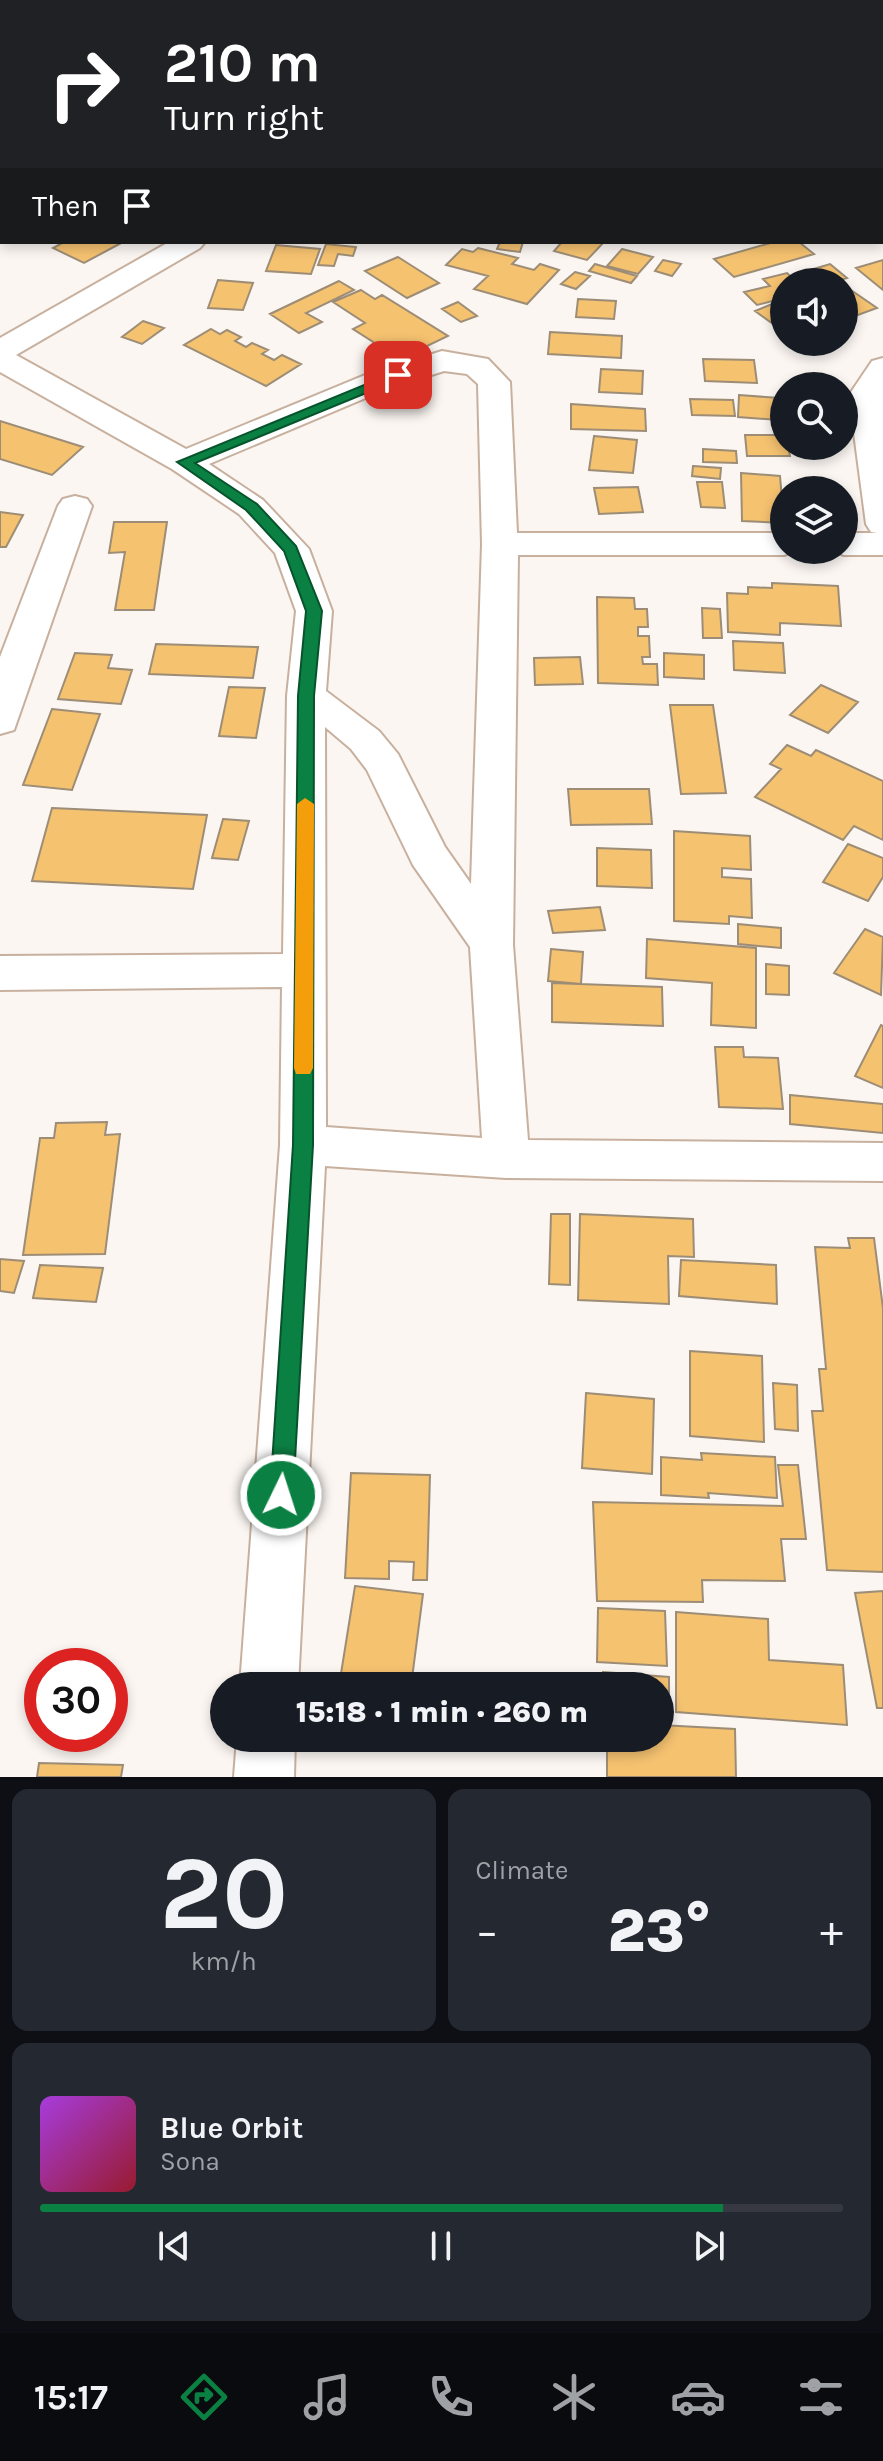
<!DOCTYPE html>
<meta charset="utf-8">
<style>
:root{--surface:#171b24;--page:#242831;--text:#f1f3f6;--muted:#9ea1a6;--line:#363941;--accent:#0b8043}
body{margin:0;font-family:Karla,sans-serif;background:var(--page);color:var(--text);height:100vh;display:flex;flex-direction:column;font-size:30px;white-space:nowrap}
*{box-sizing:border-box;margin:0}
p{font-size:26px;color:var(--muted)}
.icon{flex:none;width:44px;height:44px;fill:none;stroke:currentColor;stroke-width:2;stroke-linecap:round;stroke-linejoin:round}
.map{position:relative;height:1777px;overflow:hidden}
.sheet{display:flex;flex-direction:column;gap:12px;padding:12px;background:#0d0f14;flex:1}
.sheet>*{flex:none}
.top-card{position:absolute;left:0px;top:0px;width:884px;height:244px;box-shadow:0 4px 12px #0003;background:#202124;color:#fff;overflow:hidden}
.buttons{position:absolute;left:770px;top:268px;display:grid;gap:16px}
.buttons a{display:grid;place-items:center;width:88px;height:88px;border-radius:50%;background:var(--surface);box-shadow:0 4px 12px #0003;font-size:40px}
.speed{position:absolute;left:24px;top:1648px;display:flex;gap:16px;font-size:40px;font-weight:700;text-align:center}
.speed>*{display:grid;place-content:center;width:104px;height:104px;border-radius:50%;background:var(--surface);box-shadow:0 4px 12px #0003;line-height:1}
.speed .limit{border:12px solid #d22;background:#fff;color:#111}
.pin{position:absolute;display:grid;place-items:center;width:68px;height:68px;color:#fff;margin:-34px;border-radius:16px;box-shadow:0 4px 12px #0006}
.me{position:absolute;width:88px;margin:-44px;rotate:4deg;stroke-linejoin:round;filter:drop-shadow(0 0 6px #0008)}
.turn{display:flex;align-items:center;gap:28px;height:168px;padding:0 32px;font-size:36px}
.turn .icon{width:104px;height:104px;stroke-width:2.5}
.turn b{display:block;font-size:56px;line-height:68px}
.then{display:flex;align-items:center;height:76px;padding:0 32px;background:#0003;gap:16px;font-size:30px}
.big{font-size:60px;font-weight:800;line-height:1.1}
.sheet .card{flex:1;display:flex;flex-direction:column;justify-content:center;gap:12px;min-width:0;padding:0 28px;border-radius:16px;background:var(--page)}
.sheet .dial{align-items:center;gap:0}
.dial b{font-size:104px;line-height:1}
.song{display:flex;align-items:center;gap:24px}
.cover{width:96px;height:96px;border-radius:12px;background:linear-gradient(135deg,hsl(280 70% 55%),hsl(350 70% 35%))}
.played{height:8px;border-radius:4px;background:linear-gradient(90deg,var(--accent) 85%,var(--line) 85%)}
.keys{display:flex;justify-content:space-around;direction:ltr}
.heat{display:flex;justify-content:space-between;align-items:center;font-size:44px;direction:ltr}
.sheet .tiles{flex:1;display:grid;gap:12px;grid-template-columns:1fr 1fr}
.card:last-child{grid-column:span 2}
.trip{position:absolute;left:210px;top:1672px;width:464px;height:80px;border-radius:40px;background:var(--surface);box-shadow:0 4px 12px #0003;font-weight:800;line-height:80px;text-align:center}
.tab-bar{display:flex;height:128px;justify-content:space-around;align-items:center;background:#090b0e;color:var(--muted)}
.tab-bar .icon{width:56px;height:56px}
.tab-bar .selected{color:var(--accent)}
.tab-bar b{font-size:36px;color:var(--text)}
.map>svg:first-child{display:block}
</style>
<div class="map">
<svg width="883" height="1777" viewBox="0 0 883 1777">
<rect width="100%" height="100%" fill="#fbf6f2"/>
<path fill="#f5c270" stroke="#9d8d76" stroke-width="2" d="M 64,242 L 123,242 L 84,263 L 53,248 Z
M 500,242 L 523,242 L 520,252 L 497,249 Z
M 562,242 L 604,242 L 587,260 L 554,251 Z
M 774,242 L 799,242 L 814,254 L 734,277 L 714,259 Z
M 326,244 L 356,247 L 353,256 L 338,254 L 334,266 L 318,265 Z
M 276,245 L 320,249 L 311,274 L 266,271 Z
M 478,248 L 518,258 L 512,264 L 534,270 L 540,264 L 559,270 L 527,304 L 474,289 L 488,276 L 446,265 L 462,249 L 473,252 Z
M 622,249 L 653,257 L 638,274 L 607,266 Z
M 398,257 L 439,283 L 407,298 L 365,271 Z
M 663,260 L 681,264 L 672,276 L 655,271 Z
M 883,260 L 883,290 L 856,268 Z
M 595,264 L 637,276 L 631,283 L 589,271 Z
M 830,264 L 847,278 L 833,282 L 810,282 L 800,273 Z
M 575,272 L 590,276 L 576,289 L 561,284 Z
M 787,273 L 796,282 L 784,282 L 784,298 L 757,305 L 744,292 L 770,286 L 763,279 Z
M 218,280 L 253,283 L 243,310 L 208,308 Z
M 339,281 L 354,290 L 306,313 L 322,322 L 299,333 L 270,314 Z
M 848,288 L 877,308 L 844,320 L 844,289 Z
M 361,290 L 375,299 L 382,295 L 448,336 L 400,359 L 353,329 L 365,323 L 333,302 Z
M 578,299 L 616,301 L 614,319 L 576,317 Z
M 458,302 L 477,316 L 461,322 L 442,309 Z
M 772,304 L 784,305 L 784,332 L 755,311 Z
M 143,321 L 164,328 L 142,344 L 122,337 Z
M 211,329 L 220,334 L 227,330 L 241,337 L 235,341 L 246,347 L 252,343 L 268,350 L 262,354 L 274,360 L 282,355 L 301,364 L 266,386 L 184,345 Z
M 550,332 L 622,336 L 621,358 L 548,354 Z
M 703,359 L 754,360 L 757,383 L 705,381 Z
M 601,369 L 643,371 L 642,394 L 599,392 Z
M 739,395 L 779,398 L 779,420 L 738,417 Z
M 690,399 L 733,400 L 735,416 L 692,415 Z
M 571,404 L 645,409 L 646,431 L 571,429 Z
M 0,421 L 83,447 L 52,475 L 0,459 Z
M 745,435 L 784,435 L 784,446 L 788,446 L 790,456 L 747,456 Z
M 594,436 L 637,440 L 633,473 L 589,470 Z
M 703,449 L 736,451 L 737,463 L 703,462 Z
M 693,466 L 721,468 L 720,479 L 692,476 Z
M 741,473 L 780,476 L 784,523 L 742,521 Z
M 697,482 L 722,482 L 725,508 L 701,507 Z
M 638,487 L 643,512 L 599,514 L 594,488 Z
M 0,512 L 23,515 L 6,547 L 0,547 Z
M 114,522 L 167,522 L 154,610 L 115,610 L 125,552 L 109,553 Z
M 772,583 L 838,586 L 841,626 L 780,623 L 780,635 L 728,632 L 727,593 L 748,594 L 748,587 L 772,588 Z
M 597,597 L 634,598 L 635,609 L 647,609 L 648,627 L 638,627 L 638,636 L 649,636 L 650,657 L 642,657 L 643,664 L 657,664 L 658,685 L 598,683 Z
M 702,608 L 720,609 L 722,638 L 703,638 Z
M 733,641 L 783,643 L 785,673 L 734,670 Z
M 156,644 L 258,647 L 253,678 L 149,674 Z
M 75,653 L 112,655 L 108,668 L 132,670 L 121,704 L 58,699 Z
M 664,653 L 704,655 L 704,679 L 664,677 Z
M 580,657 L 583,684 L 535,685 L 534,658 Z
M 821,685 L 858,702 L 828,733 L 790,715 Z
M 229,687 L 265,688 L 256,738 L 219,736 Z
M 670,705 L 713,705 L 726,793 L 681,794 Z
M 52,709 L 100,714 L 72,790 L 23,785 Z
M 787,745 L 811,756 L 816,750 L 883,781 L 883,840 L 854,826 L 843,840 L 755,797 L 781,769 L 770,764 Z
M 568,789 L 649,789 L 652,824 L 571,825 Z
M 52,808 L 207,815 L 193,889 L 32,881 Z
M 223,819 L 249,821 L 238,860 L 212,858 Z
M 674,831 L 750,836 L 751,870 L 722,868 L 722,877 L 751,879 L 752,918 L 729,916 L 729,924 L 674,921 Z
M 848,844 L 883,858 L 883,877 L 868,901 L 823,882 Z
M 597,848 L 651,850 L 652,888 L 597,886 Z
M 600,907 L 605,930 L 553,933 L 548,911 Z
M 738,924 L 781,928 L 781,948 L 738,944 Z
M 865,929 L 883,937 L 881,995 L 834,973 Z
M 647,939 L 756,948 L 756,1028 L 711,1025 L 712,983 L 646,978 Z
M 551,949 L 583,952 L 581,984 L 548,981 Z
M 766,964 L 789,966 L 789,995 L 766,994 Z
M 552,983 L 662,987 L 663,1026 L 552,1022 Z
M 881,1025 L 883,1026 L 883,1088 L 855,1076 Z
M 715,1047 L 743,1047 L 744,1057 L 778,1058 L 783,1109 L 719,1107 Z
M 790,1095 L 883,1104 L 883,1133 L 790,1124 Z
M 107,1122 L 105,1135 L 120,1134 L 105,1254 L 23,1255 L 40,1138 L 54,1138 L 56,1123 Z
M 551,1214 L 570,1214 L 570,1285 L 549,1284 Z
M 580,1214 L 693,1219 L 694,1257 L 668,1256 L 669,1304 L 578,1300 Z
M 848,1238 L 874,1238 L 883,1308 L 883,1572 L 827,1570 L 812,1411 L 823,1411 L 819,1369 L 826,1369 L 815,1247 L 850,1248 Z
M 0,1259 L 24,1261 L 14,1293 L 0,1291 Z
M 681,1260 L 776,1265 L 777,1304 L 679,1296 Z
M 40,1265 L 103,1268 L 96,1302 L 33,1298 Z
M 690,1351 L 762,1356 L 764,1442 L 690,1436 Z
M 773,1383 L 797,1385 L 798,1431 L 775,1429 Z
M 586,1393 L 654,1399 L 652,1474 L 582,1468 Z
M 701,1453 L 775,1457 L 777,1498 L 708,1493 L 709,1498 L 661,1495 L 661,1457 L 702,1460 Z
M 778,1465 L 798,1465 L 806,1539 L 781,1539 L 785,1581 L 702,1580 L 703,1602 L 597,1601 L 593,1502 L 783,1506 Z
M 351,1473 L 430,1475 L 427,1580 L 413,1580 L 414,1562 L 389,1561 L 389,1579 L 345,1578 Z
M 355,1586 L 423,1594 L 411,1686 L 339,1686 Z
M 883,1591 L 883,1708 L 877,1708 L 855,1593 Z
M 598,1608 L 665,1611 L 667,1666 L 597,1662 Z
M 676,1612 L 768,1619 L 769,1660 L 843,1665 L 847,1725 L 676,1712 Z
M 603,1672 L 669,1677 L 669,1718 L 660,1718 L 660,1686 L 603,1686 Z
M 660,1725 L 735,1729 L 736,1777 L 607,1777 L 607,1738 L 660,1738 Z
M 39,1763 L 123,1765 L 121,1777 L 37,1777 Z"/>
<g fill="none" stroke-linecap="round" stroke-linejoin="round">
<g stroke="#c8b09e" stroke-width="4">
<path id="street" d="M 305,0 L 329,0 L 329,2 L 305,2 Z
M 679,0 L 705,0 L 706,2 L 680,2 Z
M 882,17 L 883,17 L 883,33 L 882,33 Z
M 0,125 L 2,125 L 0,142 Z
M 882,138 L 883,138 L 883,154 L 882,154 Z
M 169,242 L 205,242 L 200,248 L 16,355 L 186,449 L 365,375 L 442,351 L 488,359 L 510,382 L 517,533 L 784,533 L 784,550 L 798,550 L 784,555 L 518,555 L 513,945 L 528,1140 L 883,1143 L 883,1181 L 506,1178 L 325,1166 L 298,1686 L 240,1686 L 280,1145 L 282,987 L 0,990 L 0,956 L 283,954 L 287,696 L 296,611 L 275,553 L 239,514 L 172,469 L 0,372 L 0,338 ZM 444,371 L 467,374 L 478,384 L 482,544 L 471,884 L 445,847 L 398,754 L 379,731 L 326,691 L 332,611 L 309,549 L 263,500 L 209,464 L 387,389 ZM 325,727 L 351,749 L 367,770 L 413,865 L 470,947 L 482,1138 L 326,1127 Z
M 883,358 L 883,555 L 844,555 L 830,550 L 844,550 L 844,533 L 877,533 L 871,532 L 866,524 L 849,395 L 872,361 Z
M 75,496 L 87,499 L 92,506 L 14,730 L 0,734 L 0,657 L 58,506 L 63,499 Z
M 237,1738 L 295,1738 L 294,1777 L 234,1777 Z"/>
</g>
<use href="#street" fill="#fff" fill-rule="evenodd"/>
</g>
<path fill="#0b8043" stroke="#07532c" stroke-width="2" d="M 398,371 L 405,375 L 403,378 L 195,463 L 257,504 L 296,546 L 322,611 L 314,696 L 313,1145 L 293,1495 L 289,1503 L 281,1506 L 273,1503 L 270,1495 L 293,1145 L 298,696 L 306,611 L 284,551 L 246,510 L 177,462 Z"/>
<path fill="#f59e0b" d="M 305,798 L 314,804 L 313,1068 L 310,1074 L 296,1074 L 294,1068 L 297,804 Z"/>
</svg>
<div class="buttons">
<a><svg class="icon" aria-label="sound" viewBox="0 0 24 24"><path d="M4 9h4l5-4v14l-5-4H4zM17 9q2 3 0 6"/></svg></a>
<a><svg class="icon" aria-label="search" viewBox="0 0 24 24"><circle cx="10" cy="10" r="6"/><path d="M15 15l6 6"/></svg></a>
<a><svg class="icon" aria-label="layers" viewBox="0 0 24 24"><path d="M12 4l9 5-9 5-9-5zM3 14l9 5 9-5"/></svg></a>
</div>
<div class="speed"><div class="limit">30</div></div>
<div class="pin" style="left:398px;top:375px;background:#d93025"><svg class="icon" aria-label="arrive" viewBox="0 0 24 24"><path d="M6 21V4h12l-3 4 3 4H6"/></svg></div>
<svg class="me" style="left:281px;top:1495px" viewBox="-20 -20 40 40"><circle r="17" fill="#0b8043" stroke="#fff" stroke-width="3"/><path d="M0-11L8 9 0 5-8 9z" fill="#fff"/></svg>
<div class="trip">15:18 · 1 min · 260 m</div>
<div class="top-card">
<div class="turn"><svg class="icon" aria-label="right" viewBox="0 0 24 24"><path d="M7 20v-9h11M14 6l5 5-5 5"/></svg><div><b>210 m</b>Turn right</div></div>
<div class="then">Then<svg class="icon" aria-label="arrive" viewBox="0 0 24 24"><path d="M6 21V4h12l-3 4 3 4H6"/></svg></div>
</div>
</div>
<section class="sheet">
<div class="tiles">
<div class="card dial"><b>20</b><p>km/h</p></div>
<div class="card"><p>Climate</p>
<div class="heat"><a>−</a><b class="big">23°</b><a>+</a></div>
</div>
<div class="card">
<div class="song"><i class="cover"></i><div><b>Blue Orbit</b><p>Sona</p></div></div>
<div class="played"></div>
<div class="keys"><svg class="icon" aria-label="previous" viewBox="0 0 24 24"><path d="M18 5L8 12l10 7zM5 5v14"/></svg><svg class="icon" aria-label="pause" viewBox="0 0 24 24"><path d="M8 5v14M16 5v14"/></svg><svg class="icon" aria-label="next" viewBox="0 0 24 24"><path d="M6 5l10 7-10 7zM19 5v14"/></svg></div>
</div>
</div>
</section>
<nav class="tab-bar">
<b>15:17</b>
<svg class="icon selected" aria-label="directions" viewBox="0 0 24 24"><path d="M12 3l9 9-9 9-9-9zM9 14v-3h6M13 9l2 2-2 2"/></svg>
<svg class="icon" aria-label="music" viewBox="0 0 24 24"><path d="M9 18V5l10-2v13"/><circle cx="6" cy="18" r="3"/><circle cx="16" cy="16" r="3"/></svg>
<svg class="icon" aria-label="phone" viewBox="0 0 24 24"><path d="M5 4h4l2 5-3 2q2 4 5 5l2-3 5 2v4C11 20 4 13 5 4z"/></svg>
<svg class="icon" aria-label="climate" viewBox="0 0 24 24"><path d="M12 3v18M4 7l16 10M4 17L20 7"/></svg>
<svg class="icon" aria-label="car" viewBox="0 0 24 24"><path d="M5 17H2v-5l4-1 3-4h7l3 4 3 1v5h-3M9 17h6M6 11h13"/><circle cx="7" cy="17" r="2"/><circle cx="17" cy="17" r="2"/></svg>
<svg class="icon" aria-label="filters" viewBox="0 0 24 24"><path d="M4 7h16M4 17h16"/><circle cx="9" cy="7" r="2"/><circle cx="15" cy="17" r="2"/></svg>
</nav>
